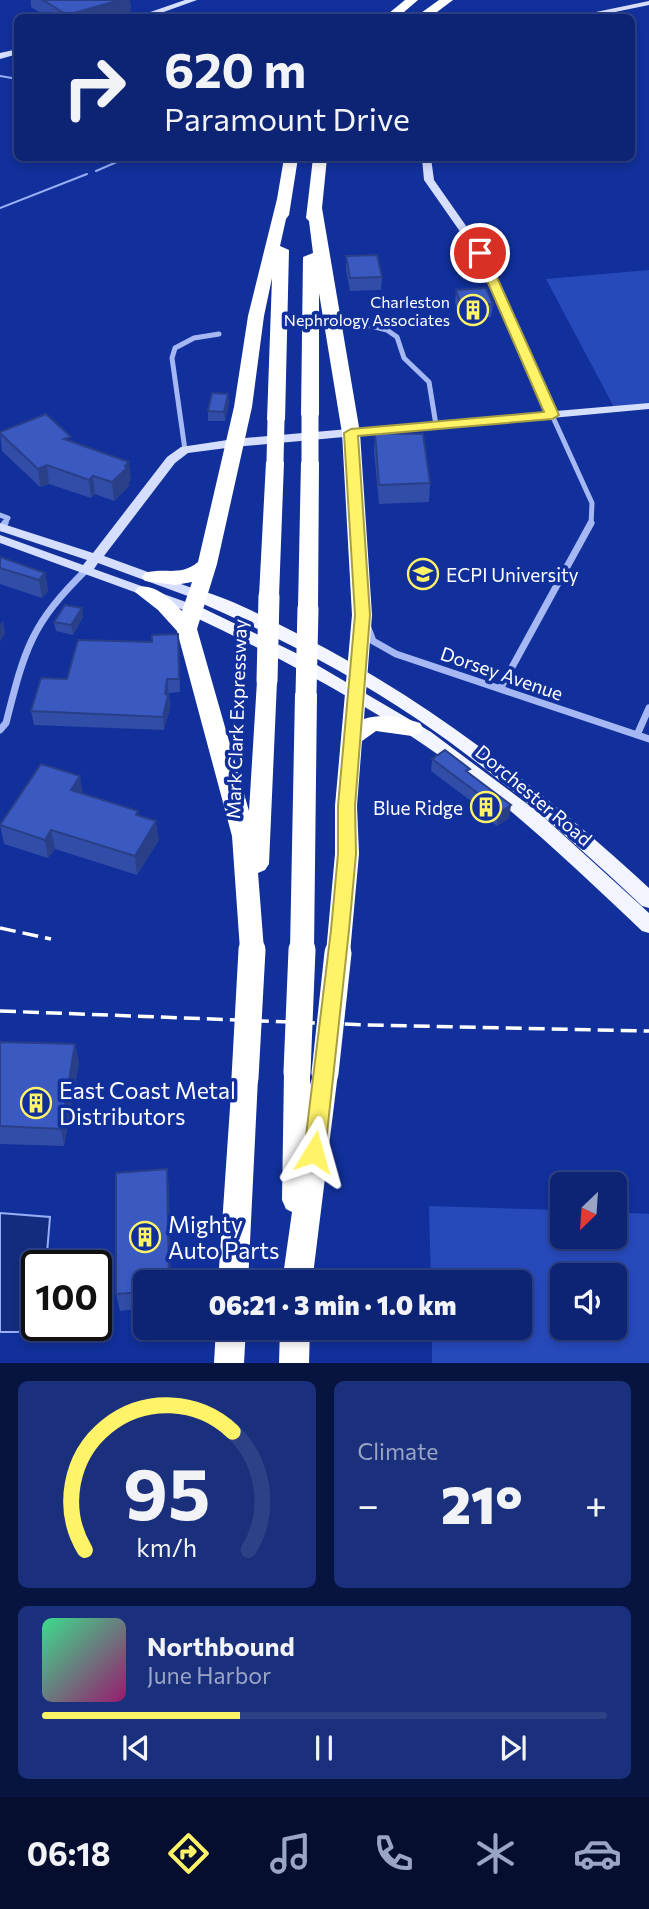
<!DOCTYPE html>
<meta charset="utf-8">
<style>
:root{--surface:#0d2474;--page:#1b307c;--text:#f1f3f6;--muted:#9aa4c5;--line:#2d4186;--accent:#fff368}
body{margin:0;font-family:Commissioner,sans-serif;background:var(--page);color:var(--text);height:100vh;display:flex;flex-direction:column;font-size:26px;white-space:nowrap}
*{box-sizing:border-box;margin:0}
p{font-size:23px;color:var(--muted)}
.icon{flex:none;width:38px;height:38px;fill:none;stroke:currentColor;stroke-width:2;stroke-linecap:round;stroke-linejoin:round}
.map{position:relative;height:1363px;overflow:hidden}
.drawer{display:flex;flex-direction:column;gap:18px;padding:18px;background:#071440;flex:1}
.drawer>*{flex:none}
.guide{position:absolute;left:14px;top:14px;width:621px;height:147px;border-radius:10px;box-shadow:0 4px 10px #0003,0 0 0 2px var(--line);background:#0d2474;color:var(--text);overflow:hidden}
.needle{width:46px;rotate:205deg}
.fabs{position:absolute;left:550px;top:1172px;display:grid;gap:14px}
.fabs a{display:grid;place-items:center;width:77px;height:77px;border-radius:10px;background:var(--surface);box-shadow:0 4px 10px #0003,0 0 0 2px var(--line);font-size:35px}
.speed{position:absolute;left:21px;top:1250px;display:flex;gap:14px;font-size:35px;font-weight:700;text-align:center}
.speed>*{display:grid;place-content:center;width:91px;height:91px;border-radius:50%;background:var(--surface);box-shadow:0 4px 10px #0003,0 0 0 2px var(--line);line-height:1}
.speed .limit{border:4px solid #111;border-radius:10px;background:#fff;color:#111}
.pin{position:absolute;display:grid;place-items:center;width:60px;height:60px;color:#fff;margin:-30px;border:4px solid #fff;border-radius:50%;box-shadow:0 2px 7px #0007}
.me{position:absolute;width:77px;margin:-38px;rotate:8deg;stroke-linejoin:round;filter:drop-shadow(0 0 5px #0008)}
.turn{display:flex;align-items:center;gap:24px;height:147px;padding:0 35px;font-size:32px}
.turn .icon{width:91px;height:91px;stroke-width:2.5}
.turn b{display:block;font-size:49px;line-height:60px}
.big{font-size:52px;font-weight:800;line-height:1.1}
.drawer .tile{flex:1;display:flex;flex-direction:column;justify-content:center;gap:10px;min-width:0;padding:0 24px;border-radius:10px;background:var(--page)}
.drawer .dial{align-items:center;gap:0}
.dial svg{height:182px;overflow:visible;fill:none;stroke:var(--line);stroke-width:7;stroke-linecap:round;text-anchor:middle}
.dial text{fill:var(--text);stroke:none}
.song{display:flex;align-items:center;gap:21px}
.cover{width:84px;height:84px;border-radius:10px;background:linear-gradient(135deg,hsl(150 70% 55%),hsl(320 70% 35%))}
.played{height:7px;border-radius:4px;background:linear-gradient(90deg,var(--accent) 35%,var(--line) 35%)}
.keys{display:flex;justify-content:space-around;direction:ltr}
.heat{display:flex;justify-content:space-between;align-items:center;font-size:38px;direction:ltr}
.drawer .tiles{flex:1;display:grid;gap:18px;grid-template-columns:1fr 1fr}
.tile:last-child{grid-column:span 2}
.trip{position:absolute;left:133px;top:1270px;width:399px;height:70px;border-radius:10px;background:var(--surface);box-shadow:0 4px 10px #0003,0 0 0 2px var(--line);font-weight:800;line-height:70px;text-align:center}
.dock{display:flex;height:112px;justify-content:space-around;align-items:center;background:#050e2e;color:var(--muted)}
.dock .icon{width:49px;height:49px}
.dock .current{color:var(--accent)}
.dock b{font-size:32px;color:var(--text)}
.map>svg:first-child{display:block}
</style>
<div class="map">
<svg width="649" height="1363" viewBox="0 0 649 1363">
<rect width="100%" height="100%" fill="#11309b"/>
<path fill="#274abb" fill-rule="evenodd" d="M 649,270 L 649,406 L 615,409 L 546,279 Z
M 429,1206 L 562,1210 L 562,1237 L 614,1237 L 614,1212 L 649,1214 L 649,1363 L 432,1363 L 432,1328 L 520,1328 L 520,1283 L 431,1283 ZM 562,1276 L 614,1276 L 614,1328 L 562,1328 Z"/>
<path fill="#142c7f" stroke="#96aff8" stroke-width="2" d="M 0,1213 L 50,1217 L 46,1265 L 37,1265 L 37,1313 L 33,1326 L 18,1332 L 0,1332 Z"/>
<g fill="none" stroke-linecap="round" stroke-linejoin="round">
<path stroke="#96aff8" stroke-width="2" d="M 0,76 L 18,79
M 96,171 L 126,158
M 0,208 L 87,174"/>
<path stroke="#a5b8f4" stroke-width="5" d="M 359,323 L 387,330 L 397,337 L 404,358 L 429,382 L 436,425
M 552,415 L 592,503 L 591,525
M 185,450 L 172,358 L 175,348 L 194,338 L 219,334
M 0,515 L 8,518 L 4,525"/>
<path stroke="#a5b8f4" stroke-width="7" d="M 2,528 L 5,523
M 368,628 L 373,641 L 396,654 L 649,739
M 500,689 L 591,523
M 0,730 L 6,723 C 25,648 31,624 87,569
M 637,735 L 649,708"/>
<path fill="#d5defd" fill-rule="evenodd" d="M 185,0 L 197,0 L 147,18 L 133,18 Z
M 649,1 L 649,5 L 586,18 L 567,18 Z
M 18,49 L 18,54 L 0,59 L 0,53 Z
M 422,158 L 431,158 L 434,180 L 485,253 L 556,411 L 649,403 L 649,409 L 234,447 L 188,453 L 175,463 L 104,556 L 203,592 L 205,595 L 203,598 L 193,598 L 98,563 L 94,569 L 197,606 L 199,609 L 192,613 L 0,543 L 0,535 L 83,565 L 87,560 L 0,531 L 0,523 L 93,553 L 167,457 L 181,447 L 234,439 L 545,412 L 475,253 L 424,180 Z"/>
<path fill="#f2f4ff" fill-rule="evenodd" d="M 198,590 C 233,599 268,619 300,635 C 430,701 542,790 649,888 L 649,908 L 642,906 C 571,839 498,774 417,719 C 347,671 270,633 192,599 L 190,595 Z
M 192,603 L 300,655 L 431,732 L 538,812 L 649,913 L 649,933 L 642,931 C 580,872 518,813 450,763 C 367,703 278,656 186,613 L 184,609 L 186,605 Z"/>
<path fill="#fff" fill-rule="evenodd" d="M 405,0 L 418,0 L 397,18 L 383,18 Z
M 439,0 L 453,0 L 429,18 L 414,18 Z
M 284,158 L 298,158 L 289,215 L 286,219 L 280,246 L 289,250 L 285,420 L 276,425 L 267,420 L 272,278 L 264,316 L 252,407 L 217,564 L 197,629 L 249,811 L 257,681 L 260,676 L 267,674 L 274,676 L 277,681 L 269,864 L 265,870 L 258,873 L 264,950 L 261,957 L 252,960 L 243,957 L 240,950 L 232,836 L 177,631 L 158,610 L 135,592 L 138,587 C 155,583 172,600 182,611 L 192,582 L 175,585 L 145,581 L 142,577 L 145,573 C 165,567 180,577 198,562 L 234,407 L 248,316 L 277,199 Z
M 313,158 L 327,158 L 322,208 L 360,433 L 372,615 L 364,719 C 384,713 400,717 420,723 L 423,728 L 420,733 L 412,736 L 376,731 L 362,741 L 357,806 L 359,854 L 350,953 L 347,960 L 338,963 L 329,960 L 326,953 L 335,854 L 335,806 L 352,615 L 342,433 L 319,293 L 319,415 L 310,420 L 301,415 L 303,257 L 313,253 L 309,221 L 306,218 Z
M 275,457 L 284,462 L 279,596 L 276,601 L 262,601 L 259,596 L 266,462 Z
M 310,457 L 319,462 L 318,608 L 315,613 L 301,613 L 298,608 L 301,462 Z
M 306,687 L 313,689 L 317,694 L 314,950 L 311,957 L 302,960 L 293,957 L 290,950 L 295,694 L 299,689 Z
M 297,1061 L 306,1064 L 310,1072 L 310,1085 L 316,1065 L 325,1062 L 334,1065 L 338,1073 L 312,1283 L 282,1283 L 292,1212 L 286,1209 L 282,1200 L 284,1072 L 288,1064 Z
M 245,1067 L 254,1070 L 258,1078 L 248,1283 L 218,1283 L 232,1078 L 236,1070 Z
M 216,1328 L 246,1328 L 244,1363 L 214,1363 Z
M 280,1328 L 310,1328 L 309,1363 L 279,1363 Z"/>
<path stroke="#fff" stroke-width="3.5" stroke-dasharray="16 7" stroke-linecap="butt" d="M 0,928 L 51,939
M 0,1011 L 368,1025 L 649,1031"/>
<path stroke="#fff" stroke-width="17" d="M 310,415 L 310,462
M 275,462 L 276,420"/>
<path stroke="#fff" stroke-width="21" d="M 267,681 L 269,596
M 306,694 L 308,608"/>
<path stroke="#fff" stroke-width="27" d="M 297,1072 L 302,950
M 325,1073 L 338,953
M 245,1078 L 252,950"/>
</g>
<path fill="#324da7" d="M 31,0 L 130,0 L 131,12 L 113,18 L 49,18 L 31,7 Z
M 346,256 L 382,277 L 381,290 L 350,291 L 346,269 Z
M 456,290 L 493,304 L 491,317 L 461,319 L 455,303 Z
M 228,394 L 229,403 L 225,421 L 208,421 L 208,411 Z
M 0,432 L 71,442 L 131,480 L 129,482 L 129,486 L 114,501 L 95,494 L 91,498 L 49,484 L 40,487 L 2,451 Z
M 375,433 L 430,483 L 429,502 L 379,504 L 374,451 Z
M 0,557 L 45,573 L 48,591 L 42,598 L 0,584 Z
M 82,608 L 83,617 L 73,635 L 56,631 L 54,622 Z
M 179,647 L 180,692 L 169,693 L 170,708 L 164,730 L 34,725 L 31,711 L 67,679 Z
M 432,759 L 470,774 L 509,818 L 497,826 L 475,809 L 475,804 L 431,771 Z
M 83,794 L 139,816 L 159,840 L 137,875 L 55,849 L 48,858 L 4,844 L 0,825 Z
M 0,1042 L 75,1044 L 79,1063 L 64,1146 L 0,1144 Z
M 169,1187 L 145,1283 L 145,1308 L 120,1311 L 116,1294 Z"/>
<path fill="#293f88" d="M 120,0 L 130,0 L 131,12 L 113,18 L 68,18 L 67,15 Z
M 228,394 L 229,403 L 225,421 L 224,412 Z
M 129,462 L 131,480 L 129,482 L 129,486 L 114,501 L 112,482 Z
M 47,465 L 49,484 L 40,487 L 38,469 Z
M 93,476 L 95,494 L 91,498 L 89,480 Z
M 45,573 L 48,591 L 42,598 L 39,580 Z
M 82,608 L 83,617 L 73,635 L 71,625 Z
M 3,620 L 5,633 L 0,642 L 0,625 Z
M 167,679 L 170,708 L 164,730 L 163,717 L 165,694 Z
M 80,776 L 83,795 L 71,790 Z
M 511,805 L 509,818 L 497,826 L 498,814 Z
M 156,821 L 159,840 L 137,875 L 135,856 Z
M 51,830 L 55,849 L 48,858 L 45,840 Z
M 75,1044 L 79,1063 L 64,1146 L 61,1129 Z
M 167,1169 L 169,1187 L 171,1283 L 169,1283 Z"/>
<path fill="#3a5ac2" stroke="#293f88" stroke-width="2" d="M 43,0 L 120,0 L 67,15 Z
M 377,255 L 382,277 L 350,278 L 346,256 Z
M 486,288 L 493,304 L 461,306 L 456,290 Z
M 212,393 L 228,394 L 224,412 L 208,411 Z
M 46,414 L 71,437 L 64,439 L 129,462 L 125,466 L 127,468 L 112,482 L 93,476 L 89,480 L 47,465 L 38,469 L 0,433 L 0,432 Z
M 375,433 L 423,434 L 430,483 L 379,485 Z
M 0,557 L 45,573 L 39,580 L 0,568 Z
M 65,605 L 82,608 L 71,625 L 54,622 Z
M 178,634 L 179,679 L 167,679 L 165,694 L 168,695 L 163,717 L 31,711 L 41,678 L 67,679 L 78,640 L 152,642 L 152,635 Z
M 445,750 L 470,769 L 466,771 L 511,805 L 498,814 L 476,796 L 479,794 L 432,759 Z
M 41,764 L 80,776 L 71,790 L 138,811 L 136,815 L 156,821 L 135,856 L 51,830 L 45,840 L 0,825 Z
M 0,1042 L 75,1044 L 61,1129 L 0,1126 Z
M 167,1169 L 169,1283 L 145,1283 L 145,1292 L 116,1294 L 116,1173 Z"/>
<path fill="#fff368" stroke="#a69e44" stroke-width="2" d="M 480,250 L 486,253 L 559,415 L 552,419 L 358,436 L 370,615 L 355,806 L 356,854 L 349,930 L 325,1152 L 322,1158 L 314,1161 L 307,1158 L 304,1152 L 331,930 L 338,854 L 338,806 L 355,615 L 344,433 L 351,429 L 544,412 L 475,253 Z"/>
<defs>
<g id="building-ring" transform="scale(1.575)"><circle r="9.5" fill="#11309b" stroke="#fff368" stroke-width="1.5"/><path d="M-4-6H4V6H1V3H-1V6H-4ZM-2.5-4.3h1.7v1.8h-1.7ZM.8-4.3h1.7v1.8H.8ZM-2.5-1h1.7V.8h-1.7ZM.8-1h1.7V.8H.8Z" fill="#fff368"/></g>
<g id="university-ring" transform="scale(1.575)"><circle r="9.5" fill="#11309b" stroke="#fff368" stroke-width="1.5"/><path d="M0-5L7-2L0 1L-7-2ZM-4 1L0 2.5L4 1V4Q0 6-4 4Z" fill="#fff368"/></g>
</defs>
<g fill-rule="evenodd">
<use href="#building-ring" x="473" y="310"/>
<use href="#university-ring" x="423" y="574"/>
<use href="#building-ring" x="486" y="807"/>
<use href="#building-ring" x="36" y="1103"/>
<use href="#building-ring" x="145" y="1237"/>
</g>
<g text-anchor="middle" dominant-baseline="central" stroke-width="7" stroke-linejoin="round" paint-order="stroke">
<g font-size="16" fill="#fff" stroke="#11309b" text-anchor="end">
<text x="450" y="301">Charleston<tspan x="450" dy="18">Nephrology Associates</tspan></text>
</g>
<g font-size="19" fill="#fff" stroke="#11309b" text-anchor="start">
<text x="446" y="574">ECPI University</text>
<text x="463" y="807" text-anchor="end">Blue Ridge</text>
</g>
<g font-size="19" fill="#fff" stroke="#11309b">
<text transform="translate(502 673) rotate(19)">Dorsey Avenue</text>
<text transform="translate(236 719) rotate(-88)">Mark Clark Expressway</text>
<text transform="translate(534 795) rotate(40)">Dorchester Road</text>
</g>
<g font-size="23" fill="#fff" stroke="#11309b" text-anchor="start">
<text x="59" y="1090">East Coast Metal<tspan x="59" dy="26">Distributors</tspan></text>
<text x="168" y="1224">Mighty<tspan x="168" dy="26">Auto Parts</tspan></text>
</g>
</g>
</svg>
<div class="fabs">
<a><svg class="needle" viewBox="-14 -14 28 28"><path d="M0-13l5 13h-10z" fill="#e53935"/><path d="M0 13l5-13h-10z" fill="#9aa4c5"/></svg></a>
<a><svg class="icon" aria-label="sound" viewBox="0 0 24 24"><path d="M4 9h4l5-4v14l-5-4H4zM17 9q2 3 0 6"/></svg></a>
</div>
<div class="speed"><div class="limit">100</div></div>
<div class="pin" style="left:480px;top:253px;background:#d93025"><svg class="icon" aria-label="arrive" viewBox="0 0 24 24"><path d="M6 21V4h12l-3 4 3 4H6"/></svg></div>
<svg class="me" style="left:314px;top:1152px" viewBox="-20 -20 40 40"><path d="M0-17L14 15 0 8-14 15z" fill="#fff368" stroke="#fff" stroke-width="4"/></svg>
<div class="trip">06:21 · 3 min · 1.0 km</div>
<div class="guide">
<div class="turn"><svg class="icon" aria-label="right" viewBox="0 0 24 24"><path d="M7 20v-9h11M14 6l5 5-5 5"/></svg><div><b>620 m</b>Paramount Drive</div></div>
</div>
</div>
<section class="drawer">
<div class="tiles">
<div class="tile dial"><svg viewBox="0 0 100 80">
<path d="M14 69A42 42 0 1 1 86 69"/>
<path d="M14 69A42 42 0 0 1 79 17" stroke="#fff368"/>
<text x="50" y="56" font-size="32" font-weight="700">95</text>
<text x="50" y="72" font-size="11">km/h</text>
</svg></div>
<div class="tile"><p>Climate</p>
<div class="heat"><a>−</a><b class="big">21°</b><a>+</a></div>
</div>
<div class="tile">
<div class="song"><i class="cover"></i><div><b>Northbound</b><p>June Harbor</p></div></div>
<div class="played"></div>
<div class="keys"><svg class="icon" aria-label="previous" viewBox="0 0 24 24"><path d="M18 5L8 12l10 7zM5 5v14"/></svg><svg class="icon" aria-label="pause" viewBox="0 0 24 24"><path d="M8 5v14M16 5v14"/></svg><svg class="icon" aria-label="next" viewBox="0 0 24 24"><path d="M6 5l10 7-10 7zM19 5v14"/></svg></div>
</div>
</div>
</section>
<nav class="dock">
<b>06:18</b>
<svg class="icon current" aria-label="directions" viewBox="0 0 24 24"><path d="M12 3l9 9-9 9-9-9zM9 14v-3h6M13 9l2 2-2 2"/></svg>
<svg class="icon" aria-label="music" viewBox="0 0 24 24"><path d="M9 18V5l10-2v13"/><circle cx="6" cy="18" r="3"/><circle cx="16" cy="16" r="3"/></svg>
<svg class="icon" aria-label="phone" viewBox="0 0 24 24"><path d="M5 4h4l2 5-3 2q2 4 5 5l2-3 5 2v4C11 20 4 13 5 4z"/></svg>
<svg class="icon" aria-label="climate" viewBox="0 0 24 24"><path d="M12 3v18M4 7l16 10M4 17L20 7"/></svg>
<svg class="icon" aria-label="car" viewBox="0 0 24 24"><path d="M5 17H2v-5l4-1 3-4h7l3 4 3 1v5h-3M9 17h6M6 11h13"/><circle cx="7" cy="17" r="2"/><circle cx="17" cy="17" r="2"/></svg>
</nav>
